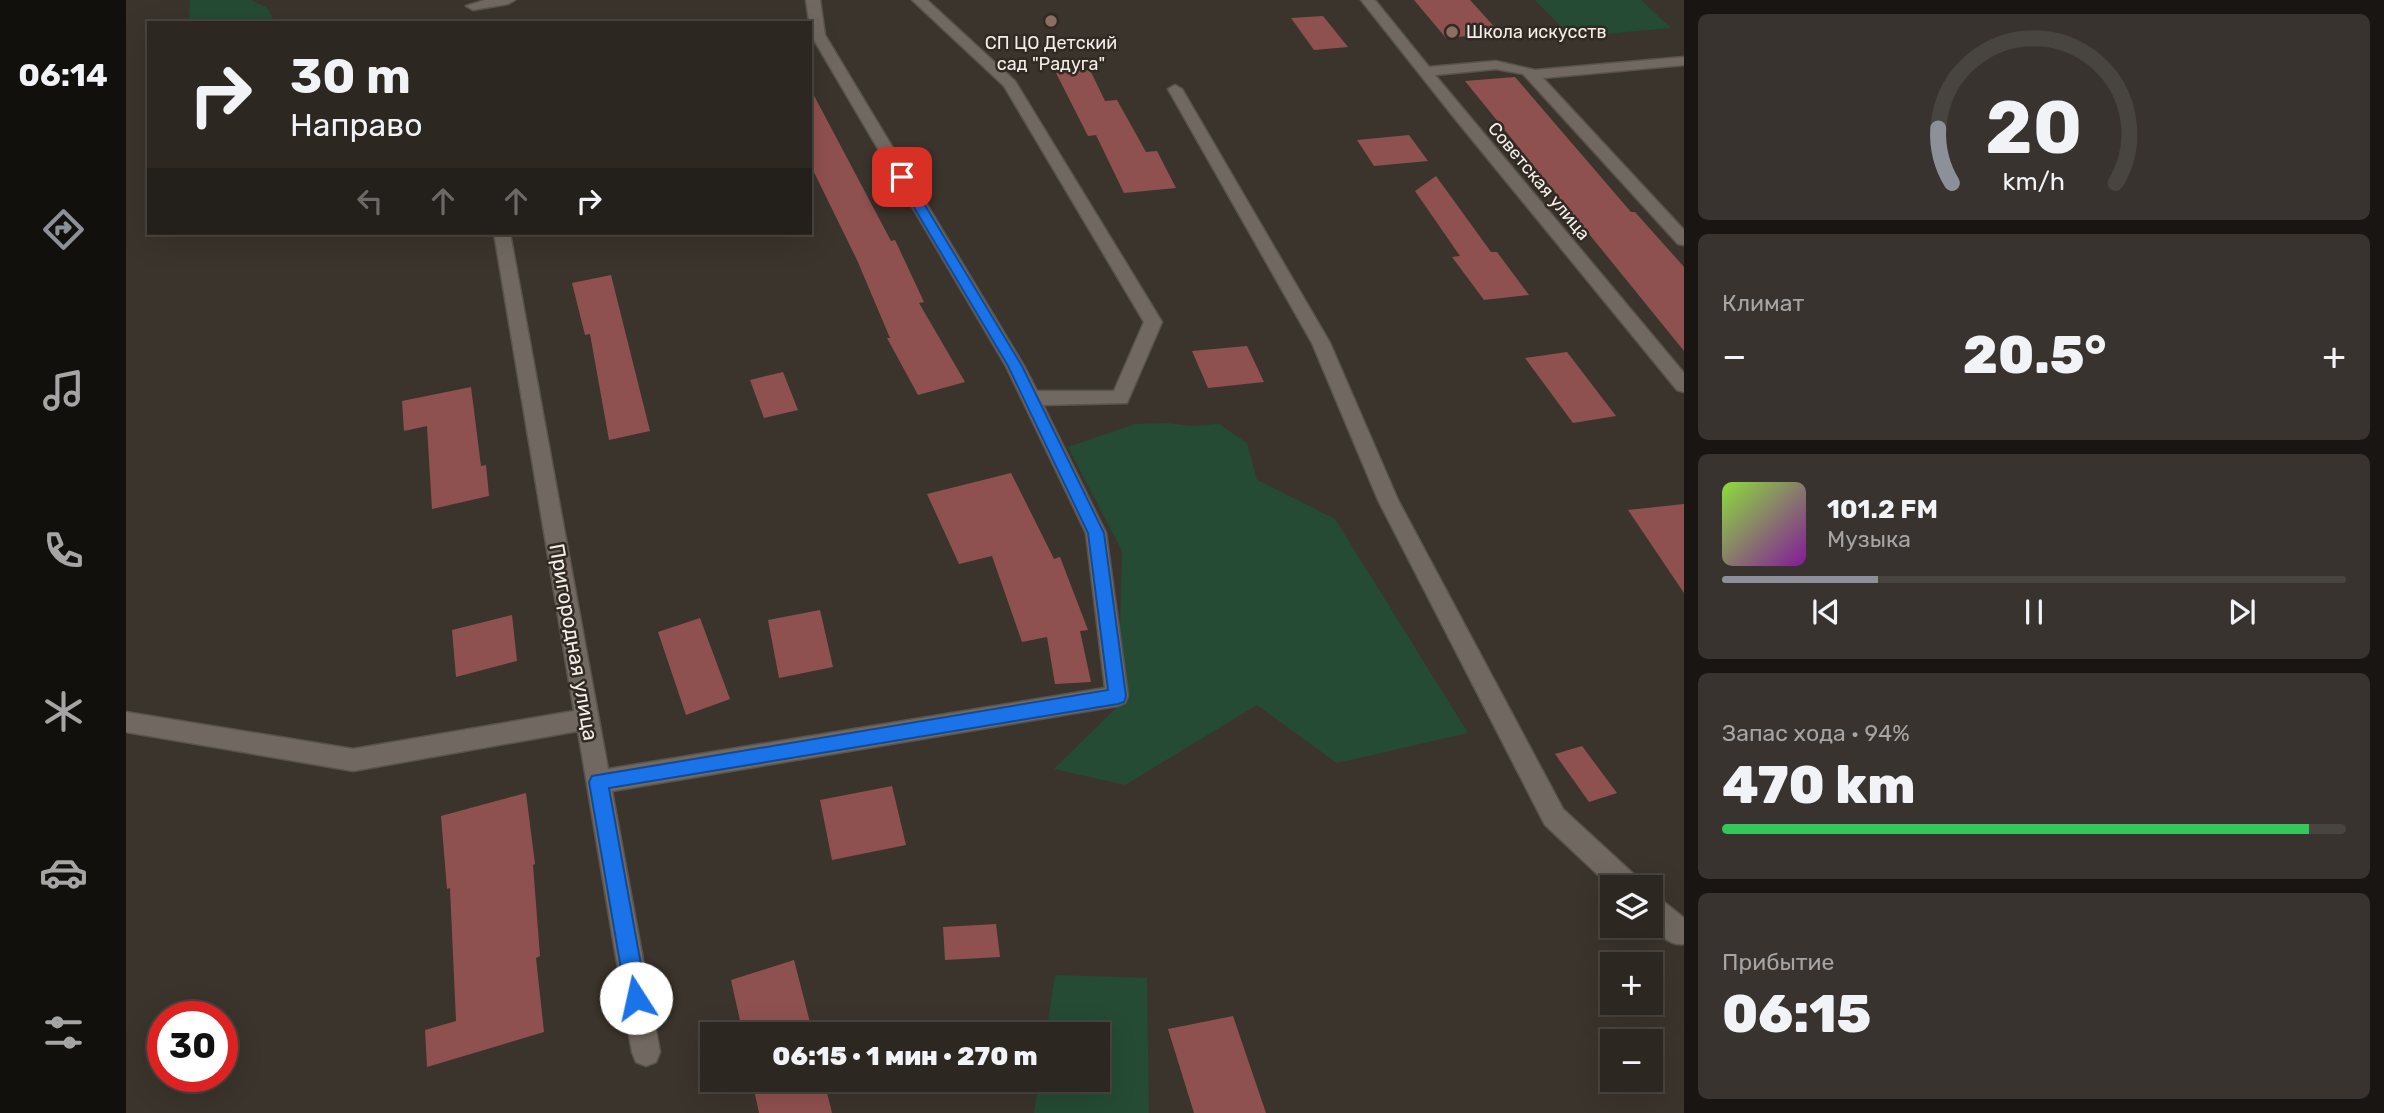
<!DOCTYPE html>
<html lang="ru">
<meta charset="utf-8">
<style>
:root{--surface:#2c2721;--page:#38332e;--text:#f1f3f6;--muted:#a6a5a5;--line:#48443f;--accent:#8c9099}
body{margin:0;font-family:Rubik,sans-serif;background:var(--page);color:var(--text);height:100vh;display:flex;flex-direction:column;font-size:26px;white-space:nowrap}
*{box-sizing:border-box;margin:0}
p{font-size:23px;color:var(--muted)}
.icon{flex:none;width:38px;height:38px;fill:none;stroke:currentColor;stroke-width:2;stroke-linecap:round;stroke-linejoin:round}
.map{position:relative;flex:1;overflow:hidden}
.sheet{display:flex;flex-direction:column;gap:14px;padding:14px;background:#181512;width:700px}
.sheet>*{flex:none}
.banner{position:absolute;left:21px;top:21px;width:665px;height:214px;border-radius:0px;box-shadow:0 7px 28px #0002,0 0 0 2px var(--line);background:#2c2721;color:var(--text);overflow:hidden}
.controls{position:absolute;left:1474px;top:875px;display:grid;gap:14px}
.controls a{display:grid;place-items:center;width:63px;height:63px;border-radius:0px;background:var(--surface);box-shadow:0 7px 28px #0002,0 0 0 2px var(--line);font-size:35px}
.speed{position:absolute;left:21px;top:1001px;display:flex;gap:14px;font-size:35px;font-weight:700;text-align:center}
.speed>*{display:grid;place-content:center;width:91px;height:91px;border-radius:50%;background:var(--surface);box-shadow:0 7px 28px #0002,0 0 0 2px var(--line);line-height:1}
.speed .limit{border:10px solid #d22;background:#fff;color:#111}
.pin{position:absolute;display:grid;place-items:center;width:60px;height:60px;color:#fff;margin:-30px;border-radius:14px;box-shadow:0 4px 10px #0006}
.me{position:absolute;width:77px;margin:-38px;rotate:350deg;stroke-linejoin:round;filter:drop-shadow(0 0 5px #0008)}
.turn{display:flex;align-items:center;gap:24px;height:147px;padding:0 28px;font-size:32px}
.turn .icon{width:91px;height:91px;stroke-width:2.5}
.turn b{display:block;font-size:49px;line-height:60px}
.lanes{display:flex;align-items:center;height:66px;padding:0 28px;background:#0003;justify-content:center;gap:35px;direction:ltr}
.lanes .off{opacity:.35}
.big{font-size:52px;font-weight:800;line-height:1.1}
.sheet .tile{flex:1;display:flex;flex-direction:column;justify-content:center;gap:10px;min-width:0;padding:0 24px;border-radius:10px;background:var(--page)}
.sheet .dial{align-items:center;gap:0}
.dial svg{height:182px;overflow:visible;fill:none;stroke:var(--line);stroke-width:7;stroke-linecap:round;text-anchor:middle}
.dial text{fill:var(--text);stroke:none}
.song{display:flex;align-items:center;gap:21px}
.cover{width:84px;height:84px;border-radius:10px;background:linear-gradient(135deg,hsl(90 70% 55%),hsl(290 70% 35%))}
.played{height:7px;border-radius:4px;background:linear-gradient(90deg,var(--accent) 25%,var(--line) 25%)}
.keys{display:flex;justify-content:space-around;direction:ltr}
.heat{display:flex;justify-content:space-between;align-items:center;font-size:38px;direction:ltr}
.charge{height:10px;border-radius:5px;background:linear-gradient(90deg,#34c759 94%,var(--line) 0)}
.trip{position:absolute;left:574px;top:1022px;width:410px;height:70px;border-radius:0px;background:var(--surface);box-shadow:0 7px 28px #0002,0 0 0 2px var(--line);font-weight:800;line-height:70px;text-align:center}
main{display:flex;flex:1;min-height:0}
.dock{display:flex;flex-direction:column;width:126px;justify-content:space-around;align-items:center;background:#12100d;color:var(--muted)}
.dock .icon{width:49px;height:49px}
.dock .active{color:var(--accent)}
.dock b{font-size:32px;color:var(--text)}
.map>svg:first-child{display:block}
</style>
<main>
<nav class="dock">
<b>06:14</b>
<svg class="icon active" aria-label="directions" viewBox="0 0 24 24"><path d="M12 3l9 9-9 9-9-9zM9 14v-3h6M13 9l2 2-2 2"/></svg>
<svg class="icon" aria-label="music" viewBox="0 0 24 24"><path d="M9 18V5l10-2v13"/><circle cx="6" cy="18" r="3"/><circle cx="16" cy="16" r="3"/></svg>
<svg class="icon" aria-label="phone" viewBox="0 0 24 24"><path d="M5 4h4l2 5-3 2q2 4 5 5l2-3 5 2v4C11 20 4 13 5 4z"/></svg>
<svg class="icon" aria-label="climate" viewBox="0 0 24 24"><path d="M12 3v18M4 7l16 10M4 17L20 7"/></svg>
<svg class="icon" aria-label="car" viewBox="0 0 24 24"><path d="M5 17H2v-5l4-1 3-4h7l3 4 3 1v5h-3M9 17h6M6 11h13"/><circle cx="7" cy="17" r="2"/><circle cx="17" cy="17" r="2"/></svg>
<svg class="icon" aria-label="filters" viewBox="0 0 24 24"><path d="M4 7h16M4 17h16"/><circle cx="9" cy="7" r="2"/><circle cx="15" cy="17" r="2"/></svg>
</nav>
<div class="map">
<svg width="1558" height="1113" viewBox="0 0 1558 1113">
<rect width="100%" height="100%" fill="#3b342c"/>
<path fill="#254b34" d="M 64,0 L 125,0 L 140,7 L 150,23 L 63,23 Z
M 1409,0 L 1515,0 L 1545,28 L 1445,37 Z
M 1039,423 L 1067,426 L 1093,424 L 1121,443 L 1131,480 L 1209,519 L 1342,733 L 1211,763 L 1131,705 L 999,785 L 928,769 L 992,706 L 996,551 L 942,447 L 1009,424 Z
M 929,975 L 1021,978 L 1023,1113 L 908,1113 L 913,1080 L 971,1080 L 971,1034 L 920,1034 Z"/>
<path fill="#8f514f" d="M 1288,0 L 1344,0 L 1374,33 L 1320,38 Z
M 1197,16 L 1222,47 L 1188,50 L 1165,18 Z
M 964,70 L 979,101 L 991,100 L 1020,152 L 1031,151 L 1050,188 L 998,193 L 970,135 L 962,136 L 930,73 Z
M 1389,77 L 1505,212 L 1509,212 L 1558,267 L 1558,351 L 1339,81 Z
M 684,88 L 765,241 L 769,240 L 798,302 L 793,303 L 839,382 L 792,395 L 761,338 L 764,338 L 731,260 L 684,164 Z
M 1283,135 L 1302,161 L 1248,166 L 1231,140 Z
M 1310,176 L 1365,252 L 1371,252 L 1403,295 L 1358,300 L 1326,257 L 1334,256 L 1289,191 Z
M 485,275 L 524,431 L 483,440 L 464,334 L 459,335 L 446,283 Z
M 1121,346 L 1138,382 L 1082,388 L 1066,351 Z
M 1441,352 L 1490,416 L 1447,423 L 1399,358 Z
M 657,372 L 672,410 L 638,418 L 624,380 Z
M 345,387 L 355,466 L 360,465 L 363,496 L 306,509 L 301,426 L 278,431 L 276,401 Z
M 885,473 L 928,559 L 934,557 L 962,630 L 954,631 L 965,682 L 929,684 L 921,637 L 896,642 L 866,556 L 833,564 L 801,494 Z
M 1558,504 L 1558,593 L 1502,510 Z
M 694,610 L 707,667 L 653,678 L 642,620 Z
M 386,615 L 391,661 L 330,677 L 326,630 Z
M 574,618 L 604,699 L 560,715 L 532,632 Z
M 1456,746 L 1491,793 L 1463,802 L 1429,754 Z
M 766,786 L 780,845 L 706,860 L 694,800 Z
M 400,793 L 409,864 L 407,865 L 414,956 L 410,958 L 418,1032 L 301,1067 L 299,1030 L 330,1021 L 324,888 L 321,889 L 315,816 Z
M 870,924 L 874,957 L 819,960 L 817,927 Z
M 668,960 L 687,1034 L 617,1034 L 605,980 Z
M 1107,1016 L 1140,1113 L 1068,1113 L 1042,1029 Z
M 626,1080 L 698,1080 L 706,1113 L 633,1113 Z"/>
<g fill="none" stroke-linecap="round" stroke-linejoin="round">
<g stroke="#58534b" stroke-width="3">
<path id="minor" d="M 359,0 L 389,0 L 382,4 L 347,10 L 340,6 Z
M 680,0 L 694,0 L 699,35 L 898,366 L 911,391 L 988,391 L 1018,322 L 878,86 L 786,0 L 801,0 L 889,81 L 1036,322 L 1001,403 L 917,405 L 980,533 L 1002,696 L 999,703 L 991,706 L 486,791 L 534,1052 L 530,1062 L 520,1066 L 510,1062 L 506,1052 L 452,731 L 227,771 L 0,732 L 0,712 L 227,749 L 448,711 L 368,233 L 384,233 L 482,769 L 979,688 L 960,533 L 880,366 L 685,35 Z
M 1235,0 L 1249,0 L 1303,67 L 1370,61 L 1409,70 L 1558,57 L 1558,65 L 1417,78 L 1558,230 L 1558,245 L 1552,244 L 1397,74 L 1370,69 L 1309,75 L 1558,373 L 1558,392 L 1551,390 L 1330,120 Z
M 1049,85 L 1056,89 L 1204,343 L 1272,500 L 1437,809 L 1512,878 L 1516,887 L 1486,888 L 1419,825 L 1252,500 L 1186,343 L 1042,89 Z
M 1524,894 L 1533,898 L 1558,918 L 1558,944 C 1543,946 1534,934 1524,925 Z"/>
</g>
<use href="#minor" fill="#716961" fill-rule="evenodd"/>
</g>
<path fill="#1a73e8" stroke="#114b97" stroke-width="2" d="M 776,173 L 782,177 L 896,366 L 978,533 L 1000,696 L 998,702 L 992,704 L 483,788 L 521,998 L 518,1005 L 510,1008 L 503,1005 L 500,998 L 463,782 L 466,776 L 982,690 L 962,533 L 882,366 L 770,177 Z"/>
<g fill="#8d6e63" stroke="#312a23" stroke-width="2.5">
<circle cx="925" cy="21" r="7"/>
<circle cx="1326" cy="32" r="7"/>
</g>
<g text-anchor="middle" dominant-baseline="central" stroke-width="5" stroke-linejoin="round" paint-order="stroke">
<g font-size="18" fill="#f3eee9" stroke="#312a23" text-anchor="start">
<text x="1340" y="32">Школа искусств</text>
<text x="925" y="43" text-anchor="middle">СП ЦО Детский<tspan x="925" dy="21">сад "Радуга"</tspan></text>
</g>
<g font-size="18" fill="#f3eee9" stroke="#312a23">
<text transform="translate(1413 181) rotate(50)">Советская улица</text>
</g>
<g font-size="21" fill="#f3eee9" stroke="#312a23">
<text transform="translate(448 642) rotate(80)">Пригородная улица</text>
</g>
</g>
</svg>
<div class="controls">
<a><svg class="icon" aria-label="layers" viewBox="0 0 24 24"><path d="M12 4l9 5-9 5-9-5zM3 14l9 5 9-5"/></svg></a>
<a>+</a>
<a>−</a>
</div>
<div class="speed"><div class="limit">30</div></div>
<div class="pin" style="left:776px;top:177px;background:#d93025"><svg class="icon" aria-label="arrive" viewBox="0 0 24 24"><path d="M6 21V4h12l-3 4 3 4H6"/></svg></div>
<svg class="me" style="left:510px;top:998px" viewBox="-20 -20 40 40"><circle r="19" fill="#fff"/><path d="M0-13L10 11 0 6-10 11z" fill="#1a73e8"/></svg>
<div class="trip">06:15 · 1 мин · 270 m</div>
<div class="banner">
<div class="turn"><svg class="icon" aria-label="right" viewBox="0 0 24 24"><path d="M7 20v-9h11M14 6l5 5-5 5"/></svg><div><b>30 m</b>Направо</div></div>
<div class="lanes"><svg class="icon off" aria-label="left" viewBox="0 0 24 24"><path d="M17 20v-9H6M10 6l-5 5 5 5"/></svg><svg class="icon off" aria-label="ahead" viewBox="0 0 24 24"><path d="M12 20V5M6 11l6-6 6 6"/></svg><svg class="icon off" aria-label="ahead" viewBox="0 0 24 24"><path d="M12 20V5M6 11l6-6 6 6"/></svg><svg class="icon" aria-label="right" viewBox="0 0 24 24"><path d="M7 20v-9h11M14 6l5 5-5 5"/></svg></div>
</div>
</div>
<section class="sheet">
<div class="tile dial"><svg viewBox="0 0 100 80">
<path d="M14 69A42 42 0 1 1 86 69"/>
<path d="M14 69A42 42 0 0 1 8 45" stroke="#8c9099"/>
<text x="50" y="56" font-size="32" font-weight="700">20</text>
<text x="50" y="72" font-size="11">km/h</text>
</svg></div>
<div class="tile"><p>Климат</p>
<div class="heat"><a>−</a><b class="big">20.5°</b><a>+</a></div>
</div>
<div class="tile">
<div class="song"><i class="cover"></i><div><b>101.2 FM</b><p>Музыка</p></div></div>
<div class="played"></div>
<div class="keys"><svg class="icon" aria-label="previous" viewBox="0 0 24 24"><path d="M18 5L8 12l10 7zM5 5v14"/></svg><svg class="icon" aria-label="pause" viewBox="0 0 24 24"><path d="M8 5v14M16 5v14"/></svg><svg class="icon" aria-label="next" viewBox="0 0 24 24"><path d="M6 5l10 7-10 7zM19 5v14"/></svg></div>
</div>
<div class="tile"><p>Запас хода · 94%</p><b class="big">470 km</b><div class="charge"></div></div>
<div class="tile"><p>Прибытие</p><b class="big">06:15</b></div>
</section>
</main>
